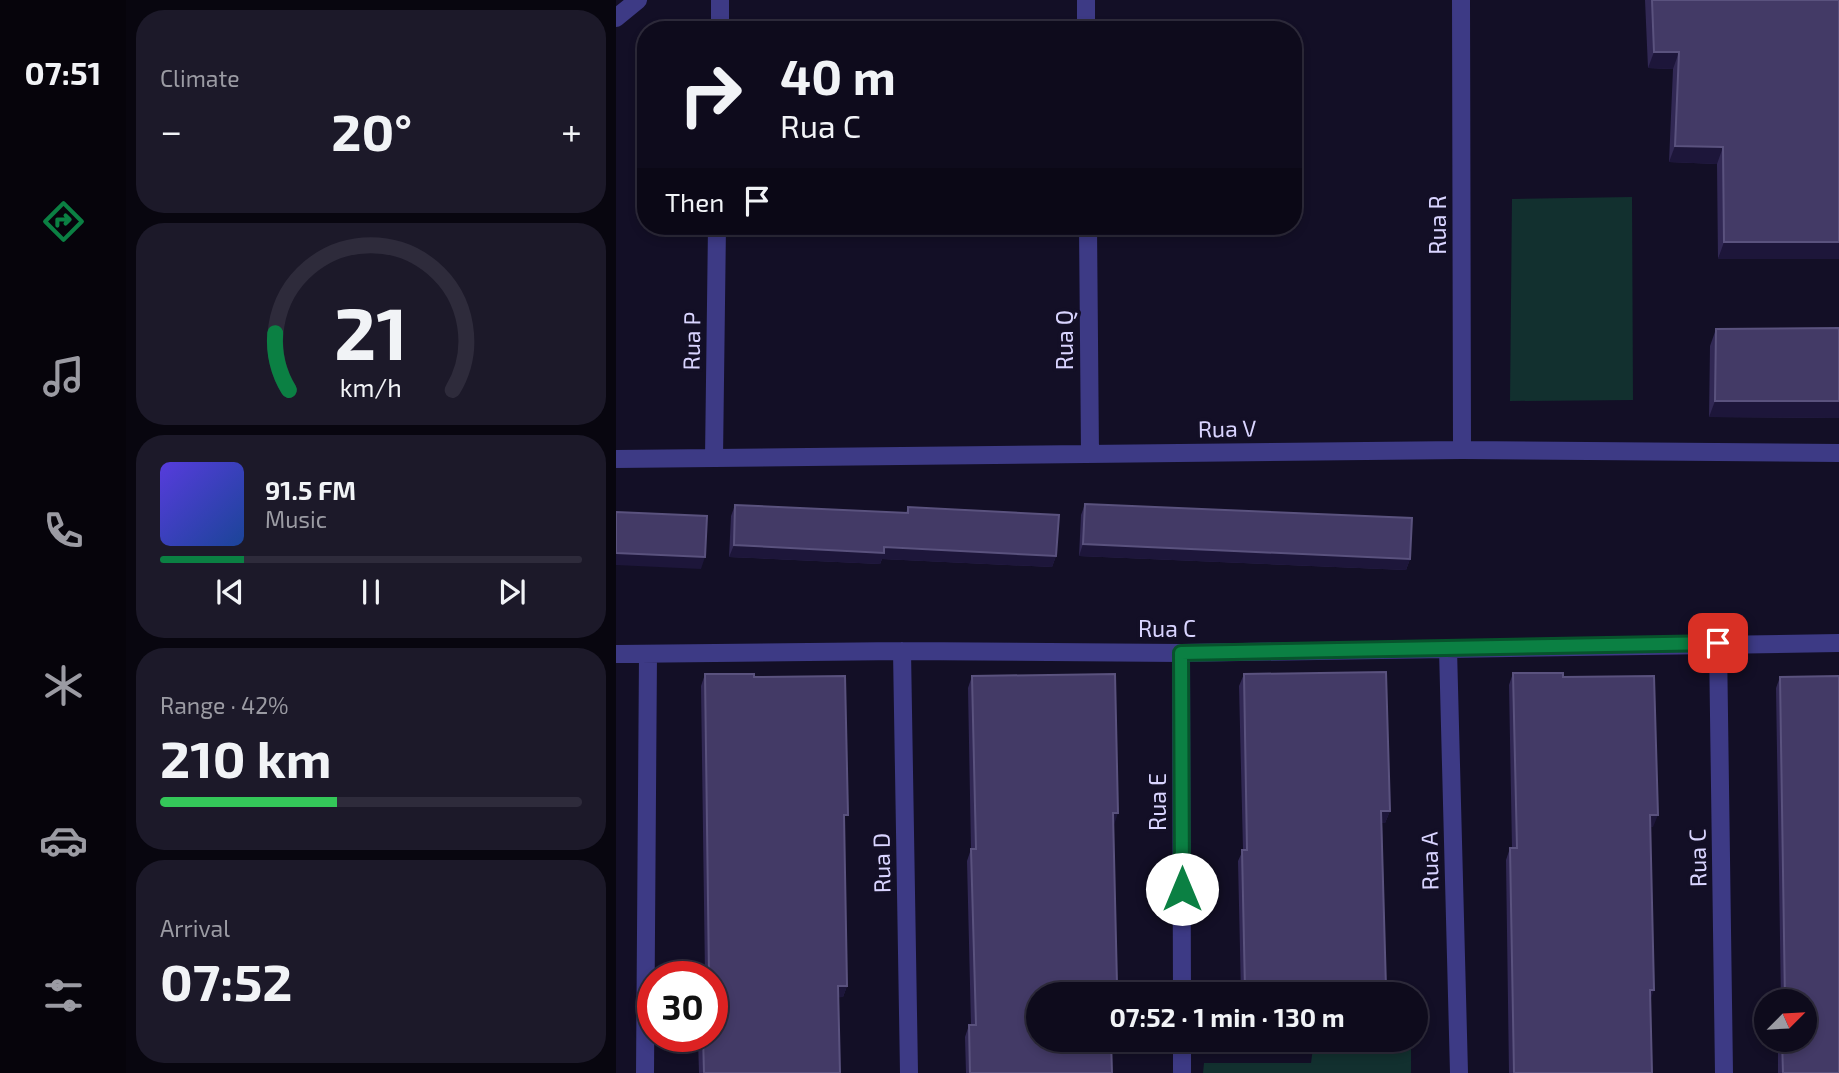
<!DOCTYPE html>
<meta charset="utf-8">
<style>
:root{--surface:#0e0b1c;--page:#1c1929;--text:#f1f3f6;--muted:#9b9ba3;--line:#2e2b3b;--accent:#0b8043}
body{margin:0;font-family:"Exo 2",sans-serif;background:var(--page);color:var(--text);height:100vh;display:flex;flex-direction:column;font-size:26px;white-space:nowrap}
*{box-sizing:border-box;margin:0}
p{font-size:23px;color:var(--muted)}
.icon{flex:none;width:38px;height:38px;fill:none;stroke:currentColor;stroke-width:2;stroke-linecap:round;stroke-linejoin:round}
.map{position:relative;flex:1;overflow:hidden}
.drawer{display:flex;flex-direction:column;gap:10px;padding:10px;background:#08060f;width:490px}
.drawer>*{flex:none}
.hud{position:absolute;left:21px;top:21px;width:665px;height:214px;border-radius:28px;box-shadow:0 4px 10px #0003,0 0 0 2px var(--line);background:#0e0b1c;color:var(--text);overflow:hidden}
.needle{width:46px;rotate:66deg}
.fabs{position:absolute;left:1138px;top:989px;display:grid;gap:14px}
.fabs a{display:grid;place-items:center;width:63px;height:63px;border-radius:50%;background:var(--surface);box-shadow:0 4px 10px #0003,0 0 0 2px var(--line);font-size:35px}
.speed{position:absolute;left:21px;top:961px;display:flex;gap:14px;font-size:35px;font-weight:700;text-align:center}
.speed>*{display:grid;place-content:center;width:91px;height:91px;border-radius:50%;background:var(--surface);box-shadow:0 4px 10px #0003,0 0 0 2px var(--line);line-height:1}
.speed .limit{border:10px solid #d22;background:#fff;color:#111}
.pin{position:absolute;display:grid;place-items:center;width:60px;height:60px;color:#fff;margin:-30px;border-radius:14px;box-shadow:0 4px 10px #0006}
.me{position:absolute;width:77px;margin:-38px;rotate:0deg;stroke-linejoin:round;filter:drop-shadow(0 0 5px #0008)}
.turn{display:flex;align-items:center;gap:24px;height:147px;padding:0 28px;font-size:32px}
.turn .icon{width:91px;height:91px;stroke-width:2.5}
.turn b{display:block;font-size:49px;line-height:60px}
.then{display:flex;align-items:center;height:66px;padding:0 28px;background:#0003;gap:14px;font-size:26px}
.big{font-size:52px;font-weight:700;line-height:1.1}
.drawer .tile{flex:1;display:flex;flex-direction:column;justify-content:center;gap:10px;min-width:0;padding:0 24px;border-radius:28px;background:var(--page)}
.drawer .dial{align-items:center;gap:0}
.dial svg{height:182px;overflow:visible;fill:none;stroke:var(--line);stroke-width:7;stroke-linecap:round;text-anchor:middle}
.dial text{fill:var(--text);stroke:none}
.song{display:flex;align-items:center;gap:21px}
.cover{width:84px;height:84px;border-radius:10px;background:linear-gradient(135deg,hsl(250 70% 55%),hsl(220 70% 35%))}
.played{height:7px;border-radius:4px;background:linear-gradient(90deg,var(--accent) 20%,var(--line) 20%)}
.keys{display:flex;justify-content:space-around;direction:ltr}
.heat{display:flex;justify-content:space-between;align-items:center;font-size:38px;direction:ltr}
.charge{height:10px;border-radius:5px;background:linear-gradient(90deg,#34c759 42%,var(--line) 0)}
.trip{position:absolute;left:410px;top:982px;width:402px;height:70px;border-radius:35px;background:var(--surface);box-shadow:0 4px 10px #0003,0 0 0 2px var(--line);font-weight:700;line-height:70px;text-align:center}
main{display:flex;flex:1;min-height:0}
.tabs{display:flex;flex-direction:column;width:126px;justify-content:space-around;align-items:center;background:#06040b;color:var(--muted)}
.tabs .icon{width:49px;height:49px}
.tabs .selected{color:var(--accent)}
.tabs b{font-size:32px;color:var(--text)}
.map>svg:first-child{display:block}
</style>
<main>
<nav class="tabs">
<b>07:51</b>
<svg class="icon selected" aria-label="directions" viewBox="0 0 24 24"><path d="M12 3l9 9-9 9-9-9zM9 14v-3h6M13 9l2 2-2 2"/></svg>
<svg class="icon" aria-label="music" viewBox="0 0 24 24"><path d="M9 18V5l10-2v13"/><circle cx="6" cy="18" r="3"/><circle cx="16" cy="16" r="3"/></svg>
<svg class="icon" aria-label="phone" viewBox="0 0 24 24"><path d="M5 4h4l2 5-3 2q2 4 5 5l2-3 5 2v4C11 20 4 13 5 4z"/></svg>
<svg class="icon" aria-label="climate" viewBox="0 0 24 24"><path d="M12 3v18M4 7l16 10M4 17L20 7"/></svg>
<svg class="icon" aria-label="car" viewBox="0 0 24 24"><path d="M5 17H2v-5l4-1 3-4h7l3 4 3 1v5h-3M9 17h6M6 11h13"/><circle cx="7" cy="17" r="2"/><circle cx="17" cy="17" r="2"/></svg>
<svg class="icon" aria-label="filters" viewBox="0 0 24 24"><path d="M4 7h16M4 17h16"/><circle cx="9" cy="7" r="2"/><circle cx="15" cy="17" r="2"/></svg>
</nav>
<section class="drawer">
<div class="tile"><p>Climate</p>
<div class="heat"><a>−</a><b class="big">20°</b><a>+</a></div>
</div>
<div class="tile dial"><svg viewBox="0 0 100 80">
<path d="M14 69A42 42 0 1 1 86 69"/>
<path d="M14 69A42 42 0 0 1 8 44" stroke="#0b8043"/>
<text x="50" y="56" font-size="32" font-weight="700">21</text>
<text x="50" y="72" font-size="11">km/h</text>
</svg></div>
<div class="tile">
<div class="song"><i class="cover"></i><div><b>91.5 FM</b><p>Music</p></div></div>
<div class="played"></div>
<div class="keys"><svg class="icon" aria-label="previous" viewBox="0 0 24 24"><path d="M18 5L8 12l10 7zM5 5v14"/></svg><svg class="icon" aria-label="pause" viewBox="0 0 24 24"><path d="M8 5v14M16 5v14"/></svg><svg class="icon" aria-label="next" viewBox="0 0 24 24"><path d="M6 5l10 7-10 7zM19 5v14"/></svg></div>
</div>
<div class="tile"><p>Range · 42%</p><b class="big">210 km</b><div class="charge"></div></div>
<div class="tile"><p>Arrival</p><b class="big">07:52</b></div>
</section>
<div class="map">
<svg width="1223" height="1073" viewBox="0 0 1223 1073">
<rect width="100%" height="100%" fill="#130f26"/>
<path fill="#12302f" d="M 1016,197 L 1017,400 L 894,401 L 896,199 Z
M 698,1040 L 795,1040 L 795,1073 L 587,1073 L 588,1063 L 695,1063 Z"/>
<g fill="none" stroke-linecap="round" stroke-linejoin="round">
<path stroke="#3d3a85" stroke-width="18" d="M 470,0 L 470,30
M 845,0 L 846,450
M 0,18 L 22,0
M 104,30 L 104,0
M 472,226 L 474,454
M 98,458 L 101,226
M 0,459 L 846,450 L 1223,453
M 1102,643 L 1108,1073
M 832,649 L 843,1073
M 286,651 L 293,1073
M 565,653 L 566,994
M 0,654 L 286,651 L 565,653 L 1223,643
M 566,1040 L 566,1073
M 29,1073 L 32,654"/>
</g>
<path fill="#312854" d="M 1029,0 L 1223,0 L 1102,259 L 1101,164 L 1053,162 L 1057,69 L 1032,68 Z
M 1223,328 L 1223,418 L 1093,417 L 1094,346 L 1100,329 Z
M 469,504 L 794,559 L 790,570 L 463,556 L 465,515 Z
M 119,505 L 290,513 L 292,507 L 440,556 L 436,567 L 266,559 L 264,564 L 113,557 L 115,516 Z
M 897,673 L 947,677 L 1037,827 L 1035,827 L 1034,1001 L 1036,1073 L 893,1073 L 890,860 L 894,848 L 896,848 L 893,685 Z
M 89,674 L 138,677 L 228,826 L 231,986 L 227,997 L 222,997 L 224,1073 L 83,1073 L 82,1039 L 83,1036 L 96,1036 L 96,976 L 89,976 L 85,686 Z
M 628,674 L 774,811 L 769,823 L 766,823 L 770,988 L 768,994 L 625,994 L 622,861 L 627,850 L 623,686 Z
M 356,676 L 422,994 L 496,1073 L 350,1073 L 349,1037 L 353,1025 L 355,1025 L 351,861 L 355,849 L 352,688 Z
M 1164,677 L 1223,1073 L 1162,1073 L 1162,1040 L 1188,1040 L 1188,1001 L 1165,1001 L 1160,688 Z"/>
<path fill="#1d163a" d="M 1038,52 L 1063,52 L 1057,69 L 1032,68 Z
M 1059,146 L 1107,147 L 1101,164 L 1053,162 Z
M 1108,242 L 1223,242 L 1223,259 L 1102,259 Z
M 1099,401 L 1223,401 L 1223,418 L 1093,417 Z
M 467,544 L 794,559 L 790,570 L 463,556 Z
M 118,545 L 268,547 L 440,556 L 436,567 L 266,559 L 264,564 L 113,557 Z
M 0,553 L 89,557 L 85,569 L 0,565 Z
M 765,811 L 774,811 L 769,823 L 761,823 Z
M 497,813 L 502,813 L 498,825 Z
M 1034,815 L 1042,815 L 1037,827 L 1030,827 Z
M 494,984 L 501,984 L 498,994 L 491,994 Z
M 222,986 L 231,986 L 227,997 L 218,998 Z
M 770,988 L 768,994 L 627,994 L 629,989 Z
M 1034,990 L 1038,990 L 1034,1001 Z"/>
<path fill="#433a66" stroke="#5a527e" stroke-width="2" d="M 1036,0 L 1223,0 L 1223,242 L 1108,242 L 1107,147 L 1059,146 L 1063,52 L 1038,52 Z
M 1223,328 L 1223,401 L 1099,401 L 1100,329 Z
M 469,504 L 796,518 L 794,559 L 467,544 Z
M 119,505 L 292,513 L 292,507 L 443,515 L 440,556 L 268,547 L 268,553 L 118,545 Z
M 0,512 L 91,516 L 89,557 L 0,553 Z
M 770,672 L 774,811 L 765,811 L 770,988 L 629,989 L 626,850 L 631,850 L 628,674 Z
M 897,673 L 947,673 L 947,677 L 1038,676 L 1042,815 L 1034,815 L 1038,990 L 1034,990 L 1036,1073 L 898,1073 L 894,848 L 901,848 Z
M 89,674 L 138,674 L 138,677 L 229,676 L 232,815 L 228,815 L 231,986 L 222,986 L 224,1073 L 88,1073 L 87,1036 L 96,1036 L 96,976 L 93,976 Z
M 499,674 L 502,813 L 497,813 L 501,984 L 494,984 L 495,994 L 422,994 L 422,1040 L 495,1040 L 496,1073 L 354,1073 L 353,1025 L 360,1025 L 355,849 L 360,849 L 356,676 Z
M 1223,676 L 1223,1073 L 1167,1073 L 1166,1040 L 1188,1040 L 1188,1001 L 1169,1001 L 1164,677 Z"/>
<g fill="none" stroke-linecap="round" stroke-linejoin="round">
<g stroke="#07532c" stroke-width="18">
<path id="route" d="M 566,889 L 565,653 L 1102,643"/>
</g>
<use href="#route" stroke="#0b8043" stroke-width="12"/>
</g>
<g text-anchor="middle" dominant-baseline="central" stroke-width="7" stroke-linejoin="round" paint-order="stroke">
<g font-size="23" fill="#d9d4ff" stroke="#130f26">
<text transform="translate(821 225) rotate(-90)">Rua R</text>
<text transform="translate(448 340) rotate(-90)">Rua Q</text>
<text transform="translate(75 341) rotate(-89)">Rua P</text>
<text transform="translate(611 428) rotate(-1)">Rua V</text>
<text x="551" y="628">Rua C</text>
<text transform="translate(541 802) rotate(-90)">Rua E</text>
<text transform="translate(1081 858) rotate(-91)">Rua C</text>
<text transform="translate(813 861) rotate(-91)">Rua A</text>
<text transform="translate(265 863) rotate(-91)">Rua D</text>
</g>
</g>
</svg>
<div class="fabs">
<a><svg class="needle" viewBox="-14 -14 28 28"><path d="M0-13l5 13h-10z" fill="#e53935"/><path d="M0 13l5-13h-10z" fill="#9b9ba3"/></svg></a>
</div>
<div class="speed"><div class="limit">30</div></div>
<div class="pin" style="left:1102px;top:643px;background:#d93025"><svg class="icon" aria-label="arrive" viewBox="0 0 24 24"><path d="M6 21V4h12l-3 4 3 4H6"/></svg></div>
<svg class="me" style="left:566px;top:889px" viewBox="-20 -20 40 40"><circle r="19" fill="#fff"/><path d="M0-13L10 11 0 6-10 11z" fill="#0b8043"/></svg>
<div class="trip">07:52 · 1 min · 130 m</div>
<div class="hud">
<div class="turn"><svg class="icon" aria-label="right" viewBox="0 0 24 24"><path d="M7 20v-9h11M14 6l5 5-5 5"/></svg><div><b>40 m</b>Rua C</div></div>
<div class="then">Then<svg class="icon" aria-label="arrive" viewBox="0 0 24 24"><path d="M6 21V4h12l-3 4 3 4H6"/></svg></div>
</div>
</div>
</main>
